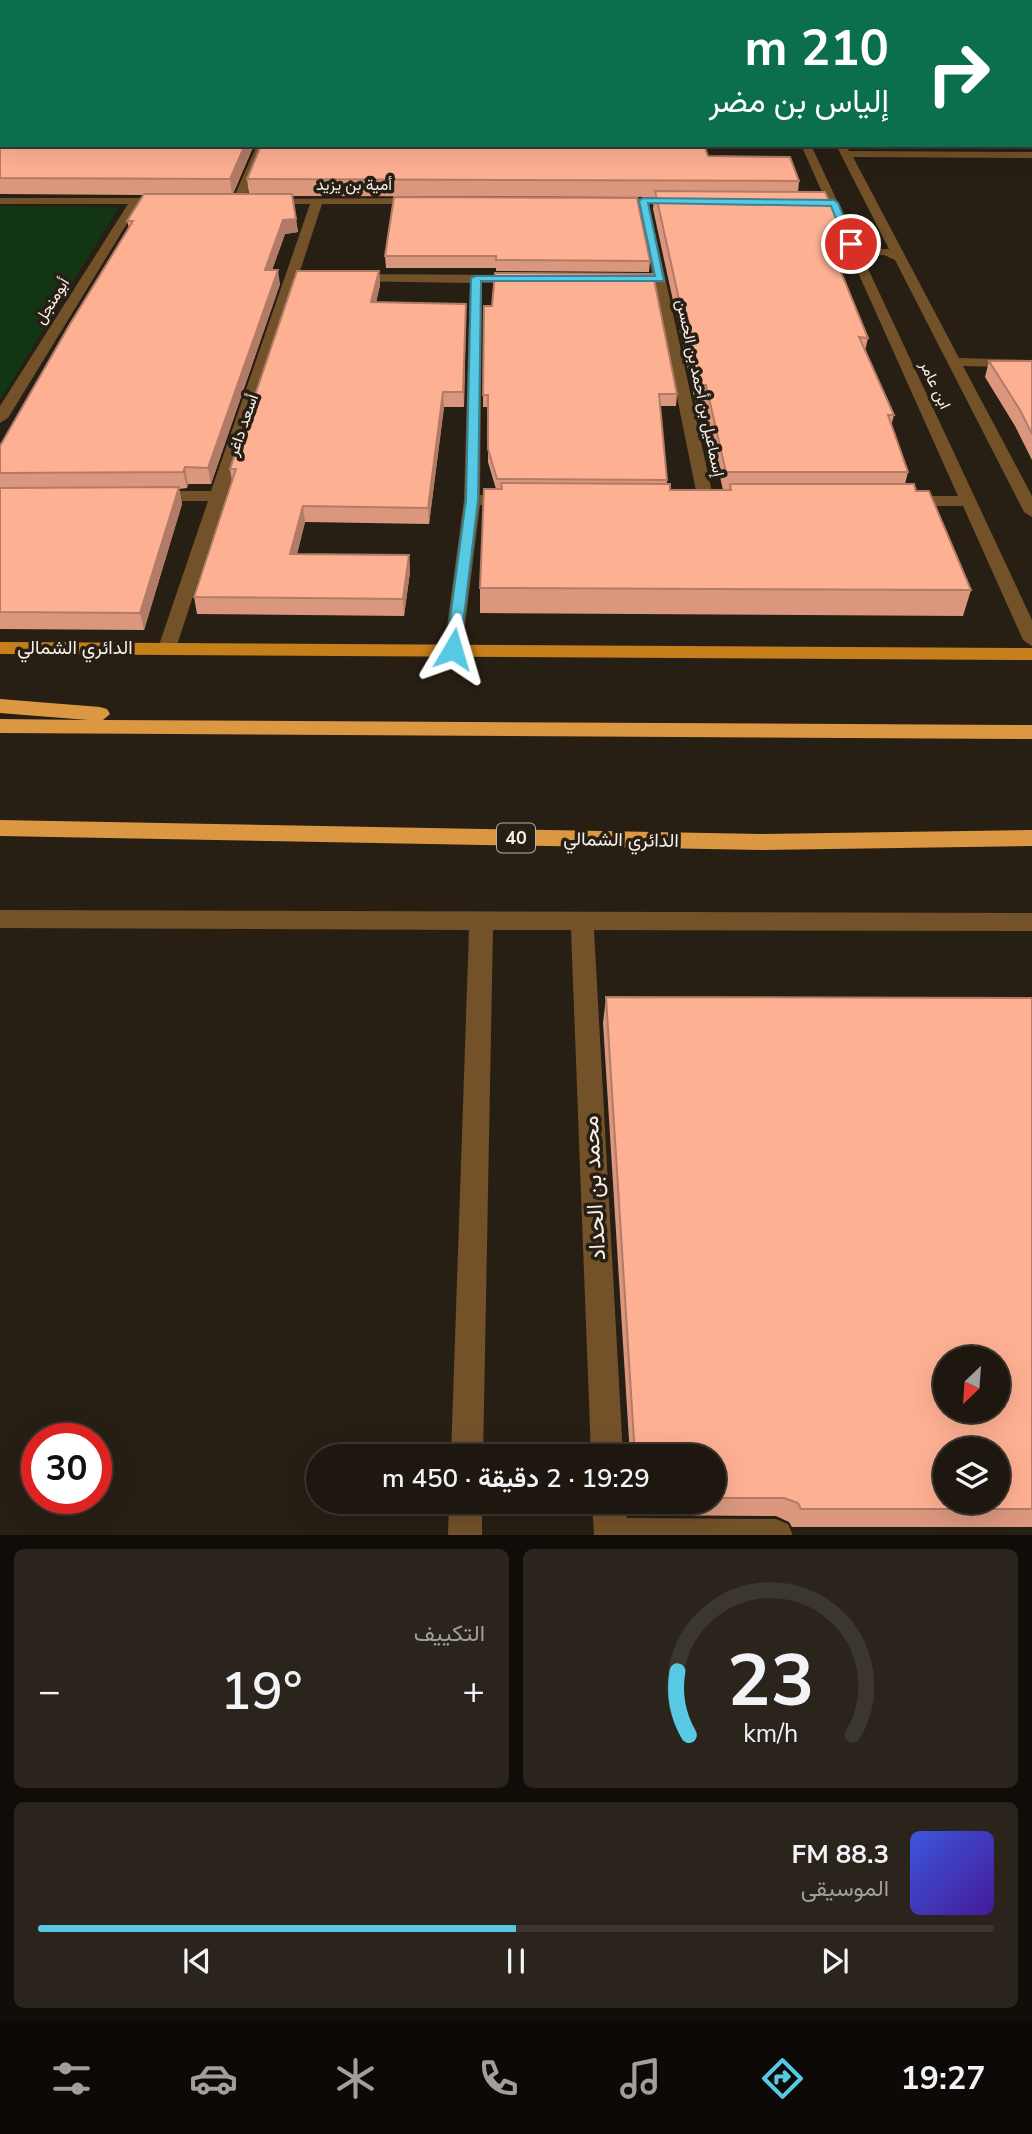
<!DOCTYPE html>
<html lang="ar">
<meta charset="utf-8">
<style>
:root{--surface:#1d170f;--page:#2a241d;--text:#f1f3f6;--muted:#a09f9e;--line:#3b362f;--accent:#58c9e3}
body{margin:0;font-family:"Nunito Sans",Vazirmatn,sans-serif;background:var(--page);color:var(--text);direction:rtl;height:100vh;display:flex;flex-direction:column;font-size:26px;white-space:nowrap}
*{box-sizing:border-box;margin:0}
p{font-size:23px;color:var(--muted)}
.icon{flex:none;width:38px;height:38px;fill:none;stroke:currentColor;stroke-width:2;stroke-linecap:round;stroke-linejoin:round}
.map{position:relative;height:1535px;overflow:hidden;direction:ltr}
.sheet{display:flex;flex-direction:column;gap:14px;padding:14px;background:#100d08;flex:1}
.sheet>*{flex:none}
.guide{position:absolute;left:0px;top:0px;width:1032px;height:147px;box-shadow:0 7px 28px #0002,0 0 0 2px var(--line);direction:rtl;background:#0b6e4f;color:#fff;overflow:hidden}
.needle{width:46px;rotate:205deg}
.fabs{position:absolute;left:933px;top:1346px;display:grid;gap:14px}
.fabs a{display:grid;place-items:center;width:77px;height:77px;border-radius:50%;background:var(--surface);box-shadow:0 7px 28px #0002,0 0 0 2px var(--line);font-size:35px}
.speed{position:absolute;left:21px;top:1423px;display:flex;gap:14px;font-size:35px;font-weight:700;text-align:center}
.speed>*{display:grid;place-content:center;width:91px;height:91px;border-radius:50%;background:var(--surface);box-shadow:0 7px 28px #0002,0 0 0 2px var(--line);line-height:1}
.speed .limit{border:10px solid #d22;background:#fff;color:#111}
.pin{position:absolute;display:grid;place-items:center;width:60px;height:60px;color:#fff;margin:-30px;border:4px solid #fff;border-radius:50%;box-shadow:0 2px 7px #0007}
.me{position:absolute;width:77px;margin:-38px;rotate:7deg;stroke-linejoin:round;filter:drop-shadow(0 0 5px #0008)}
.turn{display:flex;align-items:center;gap:24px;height:147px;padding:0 28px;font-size:32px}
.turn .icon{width:91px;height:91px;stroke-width:2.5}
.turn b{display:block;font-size:49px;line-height:60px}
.big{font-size:52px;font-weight:600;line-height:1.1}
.sheet .tile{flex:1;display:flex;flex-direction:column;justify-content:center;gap:10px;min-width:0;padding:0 24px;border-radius:10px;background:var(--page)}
.sheet .dial{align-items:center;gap:0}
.dial svg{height:182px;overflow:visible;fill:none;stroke:var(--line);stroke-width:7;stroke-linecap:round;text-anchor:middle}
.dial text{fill:var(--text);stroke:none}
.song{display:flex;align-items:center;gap:21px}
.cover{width:84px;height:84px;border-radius:10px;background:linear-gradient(135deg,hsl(230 70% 55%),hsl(260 70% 35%))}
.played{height:7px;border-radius:4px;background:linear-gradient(90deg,var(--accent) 50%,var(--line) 50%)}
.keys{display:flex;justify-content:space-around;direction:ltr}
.heat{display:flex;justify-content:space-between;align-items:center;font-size:38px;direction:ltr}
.sheet .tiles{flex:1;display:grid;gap:14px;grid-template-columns:1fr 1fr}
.tile:last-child{grid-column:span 2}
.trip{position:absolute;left:306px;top:1444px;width:420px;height:70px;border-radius:35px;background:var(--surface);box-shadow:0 7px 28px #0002,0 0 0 2px var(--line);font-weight:600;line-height:70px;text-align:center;direction:rtl}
.tab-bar{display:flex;height:112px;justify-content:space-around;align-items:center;background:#0c0906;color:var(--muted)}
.tab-bar .icon{width:49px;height:49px}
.tab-bar .on{color:var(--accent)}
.tab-bar b{font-size:32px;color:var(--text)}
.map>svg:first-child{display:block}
</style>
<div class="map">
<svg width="1032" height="1536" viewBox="0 0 1032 1536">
<rect width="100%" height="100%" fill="#271f14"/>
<path fill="#123614" d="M 0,206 L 119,207 L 0,400 Z"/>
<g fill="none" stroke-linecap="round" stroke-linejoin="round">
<path fill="#735129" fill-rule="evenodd" d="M 397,0 L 405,0 L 405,2 L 397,2 Z
M 473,0 L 474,2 L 429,1 L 430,0 Z
M 1031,37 L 1032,37 L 1032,43 L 1031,43 Z
M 2,106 L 2,114 L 0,114 L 0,107 Z
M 257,145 L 267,145 L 244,201 L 234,203 L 232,201 Z
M 801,145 L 811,145 L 860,250 L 889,249 L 836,145 L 846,145 L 849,151 L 1032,152 L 1032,158 L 853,157 L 959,358 L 1032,360 L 1032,368 L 963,366 L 1032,496 L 1032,517 L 1024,512 L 895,260 L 884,255 L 867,256 L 864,260 L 1032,620 L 1032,646 L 1023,640 L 963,506 L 904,506 L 896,501 L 904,496 L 958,496 Z
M 0,198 L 167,198 L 173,201 L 167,204 L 139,204 L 8,418 L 0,423 L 0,406 L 128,204 L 0,204 Z
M 681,198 L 687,201 L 685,203 L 649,204 L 714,501 L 706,506 L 698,501 L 638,204 L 608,204 L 602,201 L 608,198 Z
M 261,199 L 422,198 L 428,201 L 422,204 L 322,204 L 176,648 L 167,654 L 158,648 L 208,501 L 151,501 L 143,496 L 151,491 L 211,491 L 310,204 L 265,204 L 261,203 Z
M 351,274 L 522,275 L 528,279 L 522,283 L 482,283 L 480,495 L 512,495 L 520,500 L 512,505 L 480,505 L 462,649 L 460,653 L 446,653 L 444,649 L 464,500 L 470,283 L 346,281 L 345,278 Z
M 0,910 L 1032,913 L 1032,931 L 594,930 L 623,1456 L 591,1456 L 571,930 L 493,930 L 483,1456 L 451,1456 L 469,930 L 0,928 Z
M 449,1502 L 482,1502 L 482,1536 L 448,1536 Z
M 592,1502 L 625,1502 L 627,1518 L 776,1519 L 788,1524 L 793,1536 L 594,1536 Z"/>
<path fill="#c67f1a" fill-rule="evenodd" d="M 0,642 L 1032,648 L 1032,660 L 0,654 Z"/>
<path fill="#dc9743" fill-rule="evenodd" d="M 0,699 L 100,707 L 107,709 L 110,714 L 103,720 L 1032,725 L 1032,739 L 0,733 L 0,719 L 88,720 L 0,713 Z
M 0,820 L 761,834 L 1032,830 L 1032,846 L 761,850 L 0,836 Z"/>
</g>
<path fill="#da977e" d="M 0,0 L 367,0 L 367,2 L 2,2 L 2,96 L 0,96 Z
M 1032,0 L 1032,26 L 1031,26 L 1031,2 Z
M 0,124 L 2,145 L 254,145 L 233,194 L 249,194 L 247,179 L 708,156 L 799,181 L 798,192 L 850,245 L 846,264 L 838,264 L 868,338 L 865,351 L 894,415 L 891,426 L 908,472 L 905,484 L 916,491 L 971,590 L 963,616 L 480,613 L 480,588 L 496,489 L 488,462 L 488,407 L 483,407 L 483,395 L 677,394 L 676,406 L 660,406 L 667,484 L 670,490 L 723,490 L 704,406 L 696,406 L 653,209 L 654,197 L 292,196 L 298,232 L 285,234 L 272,270 L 280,284 L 211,484 L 188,484 L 187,488 L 179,489 L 182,504 L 144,630 L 0,629 L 0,446 L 129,228 L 127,221 L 143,195 L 0,194 Z
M 864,145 L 1018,145 L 1017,149 L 865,148 Z
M 394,197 L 650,261 L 649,272 L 496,271 L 496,268 L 386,268 L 385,256 Z
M 379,271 L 380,285 L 376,302 L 466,304 L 464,407 L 444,407 L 429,524 L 305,522 L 297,554 L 409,555 L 410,572 L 404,616 L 197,614 L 194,597 L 232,481 L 230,469 Z
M 989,361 L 1032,361 L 1032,460 L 1015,426 L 985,377 Z
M 606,997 L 1032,998 L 1032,1527 L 792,1527 L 789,1522 L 776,1516 L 634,1515 L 633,1502 L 714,1502 L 714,1456 L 630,1456 L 603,1023 Z"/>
<path fill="#b27b67" d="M 245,145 L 254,145 L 232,195 L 230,179 Z
M 296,219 L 298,232 L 285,234 L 267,284 L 265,270 L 283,220 Z
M 278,270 L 280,284 L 211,484 L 208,468 Z
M 379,271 L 380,285 L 373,317 L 371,302 Z
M 466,304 L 466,318 L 464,407 L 463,392 Z
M 443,392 L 444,407 L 429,524 L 428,508 Z
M 185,467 L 188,484 L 187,488 L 183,472 Z
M 179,487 L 182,504 L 144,630 L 140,613 Z
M 303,506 L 305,522 L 293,570 L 290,554 Z
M 409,555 L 410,572 L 404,616 L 403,599 Z"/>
<path fill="#feb093" stroke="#b27b67" stroke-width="2" fill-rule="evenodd" d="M 0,0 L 363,0 L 362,2 L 2,2 L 2,82 L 0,82 Z
M 441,0 L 1032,0 L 1032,13 L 1031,13 L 1031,2 L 441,2 Z
M 2,119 L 2,145 L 245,145 L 230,179 L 0,178 L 0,124 Z
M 261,145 L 704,145 L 708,156 L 790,157 L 799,181 L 247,179 Z
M 655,191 L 825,192 L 850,245 L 830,245 L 868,338 L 859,337 L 894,415 L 888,415 L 908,472 L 726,472 L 706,385 L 698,385 Z
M 144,194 L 292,194 L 296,219 L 283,220 L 265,270 L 278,270 L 208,468 L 185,467 L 183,472 L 0,473 L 0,446 L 70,324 L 133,221 L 127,221 Z
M 394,197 L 637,198 L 650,261 L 496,260 L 496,256 L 385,256 Z
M 297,271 L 379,271 L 371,302 L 466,304 L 463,392 L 443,392 L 428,508 L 303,506 L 290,554 L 409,555 L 403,599 L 194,597 L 236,469 L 230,469 Z
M 495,273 L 653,274 L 677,394 L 659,394 L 667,480 L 497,479 L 488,449 L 488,395 L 483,395 L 484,306 L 492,306 Z
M 989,361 L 1032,361 L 1032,434 L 1020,410 Z
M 501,483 L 670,484 L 670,490 L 731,490 L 730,484 L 914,484 L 916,491 L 929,491 L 971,590 L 480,588 L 484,489 L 502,489 Z
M 179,487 L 140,613 L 0,612 L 0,488 Z
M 606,997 L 1032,998 L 1032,1509 L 801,1509 L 798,1503 L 784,1498 L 714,1498 L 714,1456 L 635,1456 ZM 945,1358 L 998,1358 L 998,1410 L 945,1410 ZM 945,1449 L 998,1449 L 998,1502 L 945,1502 Z"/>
<path fill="#58c9e3" stroke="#398394" stroke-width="2" d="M 643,198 L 834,200 L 838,203 L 855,244 L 851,246 L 846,244 L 831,206 L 648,203 L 664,281 L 481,281 L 478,500 L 460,649 L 458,652 L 448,652 L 446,649 L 466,500 L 471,278 L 476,276 L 655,276 L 639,201 Z"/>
<g text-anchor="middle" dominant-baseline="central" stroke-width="7" stroke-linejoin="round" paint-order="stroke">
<g font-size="16" fill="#f5efe8" stroke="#271f14">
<text x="354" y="185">أمية بن يزيد</text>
<text transform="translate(52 301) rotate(-58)">أبومنجل</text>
<text transform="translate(935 385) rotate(65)">ابن عامر</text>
<text transform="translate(700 388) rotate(78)">إسماعيل بن أحمد بن الحسن</text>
<text transform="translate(243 425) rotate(-71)">أسعد داغر</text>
</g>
<rect fill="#271f14" stroke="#b7b1a8" stroke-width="2" x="497" y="823.5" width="38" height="29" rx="5"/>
<g font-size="18" font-weight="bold" fill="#f5efe8">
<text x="516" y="838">40</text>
</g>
<g font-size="19" fill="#f5efe8" stroke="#271f14">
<text x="75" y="648">الدائري الشمالي</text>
<text transform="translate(621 840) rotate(1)">الدائري الشمالي</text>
</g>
<g font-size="23" fill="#f5efe8" stroke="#271f14">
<text transform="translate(594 1188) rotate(-93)">محمد بن الحداد</text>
</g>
</g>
</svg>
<div class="fabs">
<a><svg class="needle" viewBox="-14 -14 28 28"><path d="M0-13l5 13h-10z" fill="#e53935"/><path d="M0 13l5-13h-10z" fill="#a09f9e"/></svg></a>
<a><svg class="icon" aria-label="layers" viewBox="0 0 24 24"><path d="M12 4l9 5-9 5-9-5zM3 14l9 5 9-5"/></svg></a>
</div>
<div class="speed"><div class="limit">30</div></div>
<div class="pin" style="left:851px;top:244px;background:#d93025"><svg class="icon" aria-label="arrive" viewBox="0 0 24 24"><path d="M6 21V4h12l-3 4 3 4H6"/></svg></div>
<svg class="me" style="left:453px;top:649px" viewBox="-20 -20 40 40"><path d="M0-17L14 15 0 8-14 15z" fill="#58c9e3" stroke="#fff" stroke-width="4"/></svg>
<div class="trip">19:29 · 2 دقيقة · 450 m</div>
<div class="guide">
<div class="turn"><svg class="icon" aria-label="right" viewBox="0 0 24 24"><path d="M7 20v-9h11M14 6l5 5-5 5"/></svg><div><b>210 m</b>إلياس بن مضر</div></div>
</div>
</div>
<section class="sheet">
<div class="tiles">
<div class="tile dial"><svg viewBox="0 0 100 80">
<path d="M14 69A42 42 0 1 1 86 69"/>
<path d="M14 69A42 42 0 0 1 9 41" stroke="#58c9e3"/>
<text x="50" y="56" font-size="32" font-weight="700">23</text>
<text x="50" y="72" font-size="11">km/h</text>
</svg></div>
<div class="tile"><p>التكييف</p>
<div class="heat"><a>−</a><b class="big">19°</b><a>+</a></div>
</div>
<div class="tile">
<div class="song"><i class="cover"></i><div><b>88.3 FM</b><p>الموسيقى</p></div></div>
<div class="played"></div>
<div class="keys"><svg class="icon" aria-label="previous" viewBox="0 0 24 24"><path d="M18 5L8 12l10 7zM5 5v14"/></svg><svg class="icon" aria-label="pause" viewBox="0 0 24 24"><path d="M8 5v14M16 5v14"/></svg><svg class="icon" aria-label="next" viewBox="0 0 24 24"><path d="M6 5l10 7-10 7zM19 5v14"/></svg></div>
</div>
</div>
</section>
<nav class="tab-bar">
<b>19:27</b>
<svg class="icon on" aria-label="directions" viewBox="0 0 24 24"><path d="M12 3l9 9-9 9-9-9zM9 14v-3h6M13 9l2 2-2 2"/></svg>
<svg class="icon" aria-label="music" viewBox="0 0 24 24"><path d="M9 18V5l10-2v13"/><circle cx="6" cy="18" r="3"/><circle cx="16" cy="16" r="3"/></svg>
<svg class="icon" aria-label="phone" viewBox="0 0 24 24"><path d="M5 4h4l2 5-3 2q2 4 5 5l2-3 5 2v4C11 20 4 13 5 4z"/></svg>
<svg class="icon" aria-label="climate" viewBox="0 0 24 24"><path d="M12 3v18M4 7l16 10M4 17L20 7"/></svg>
<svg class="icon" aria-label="car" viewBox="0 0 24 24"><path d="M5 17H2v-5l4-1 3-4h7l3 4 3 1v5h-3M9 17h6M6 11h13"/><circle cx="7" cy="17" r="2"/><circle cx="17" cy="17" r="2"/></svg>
<svg class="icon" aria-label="filters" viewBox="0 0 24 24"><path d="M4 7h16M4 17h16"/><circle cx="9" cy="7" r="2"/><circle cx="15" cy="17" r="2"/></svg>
</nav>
